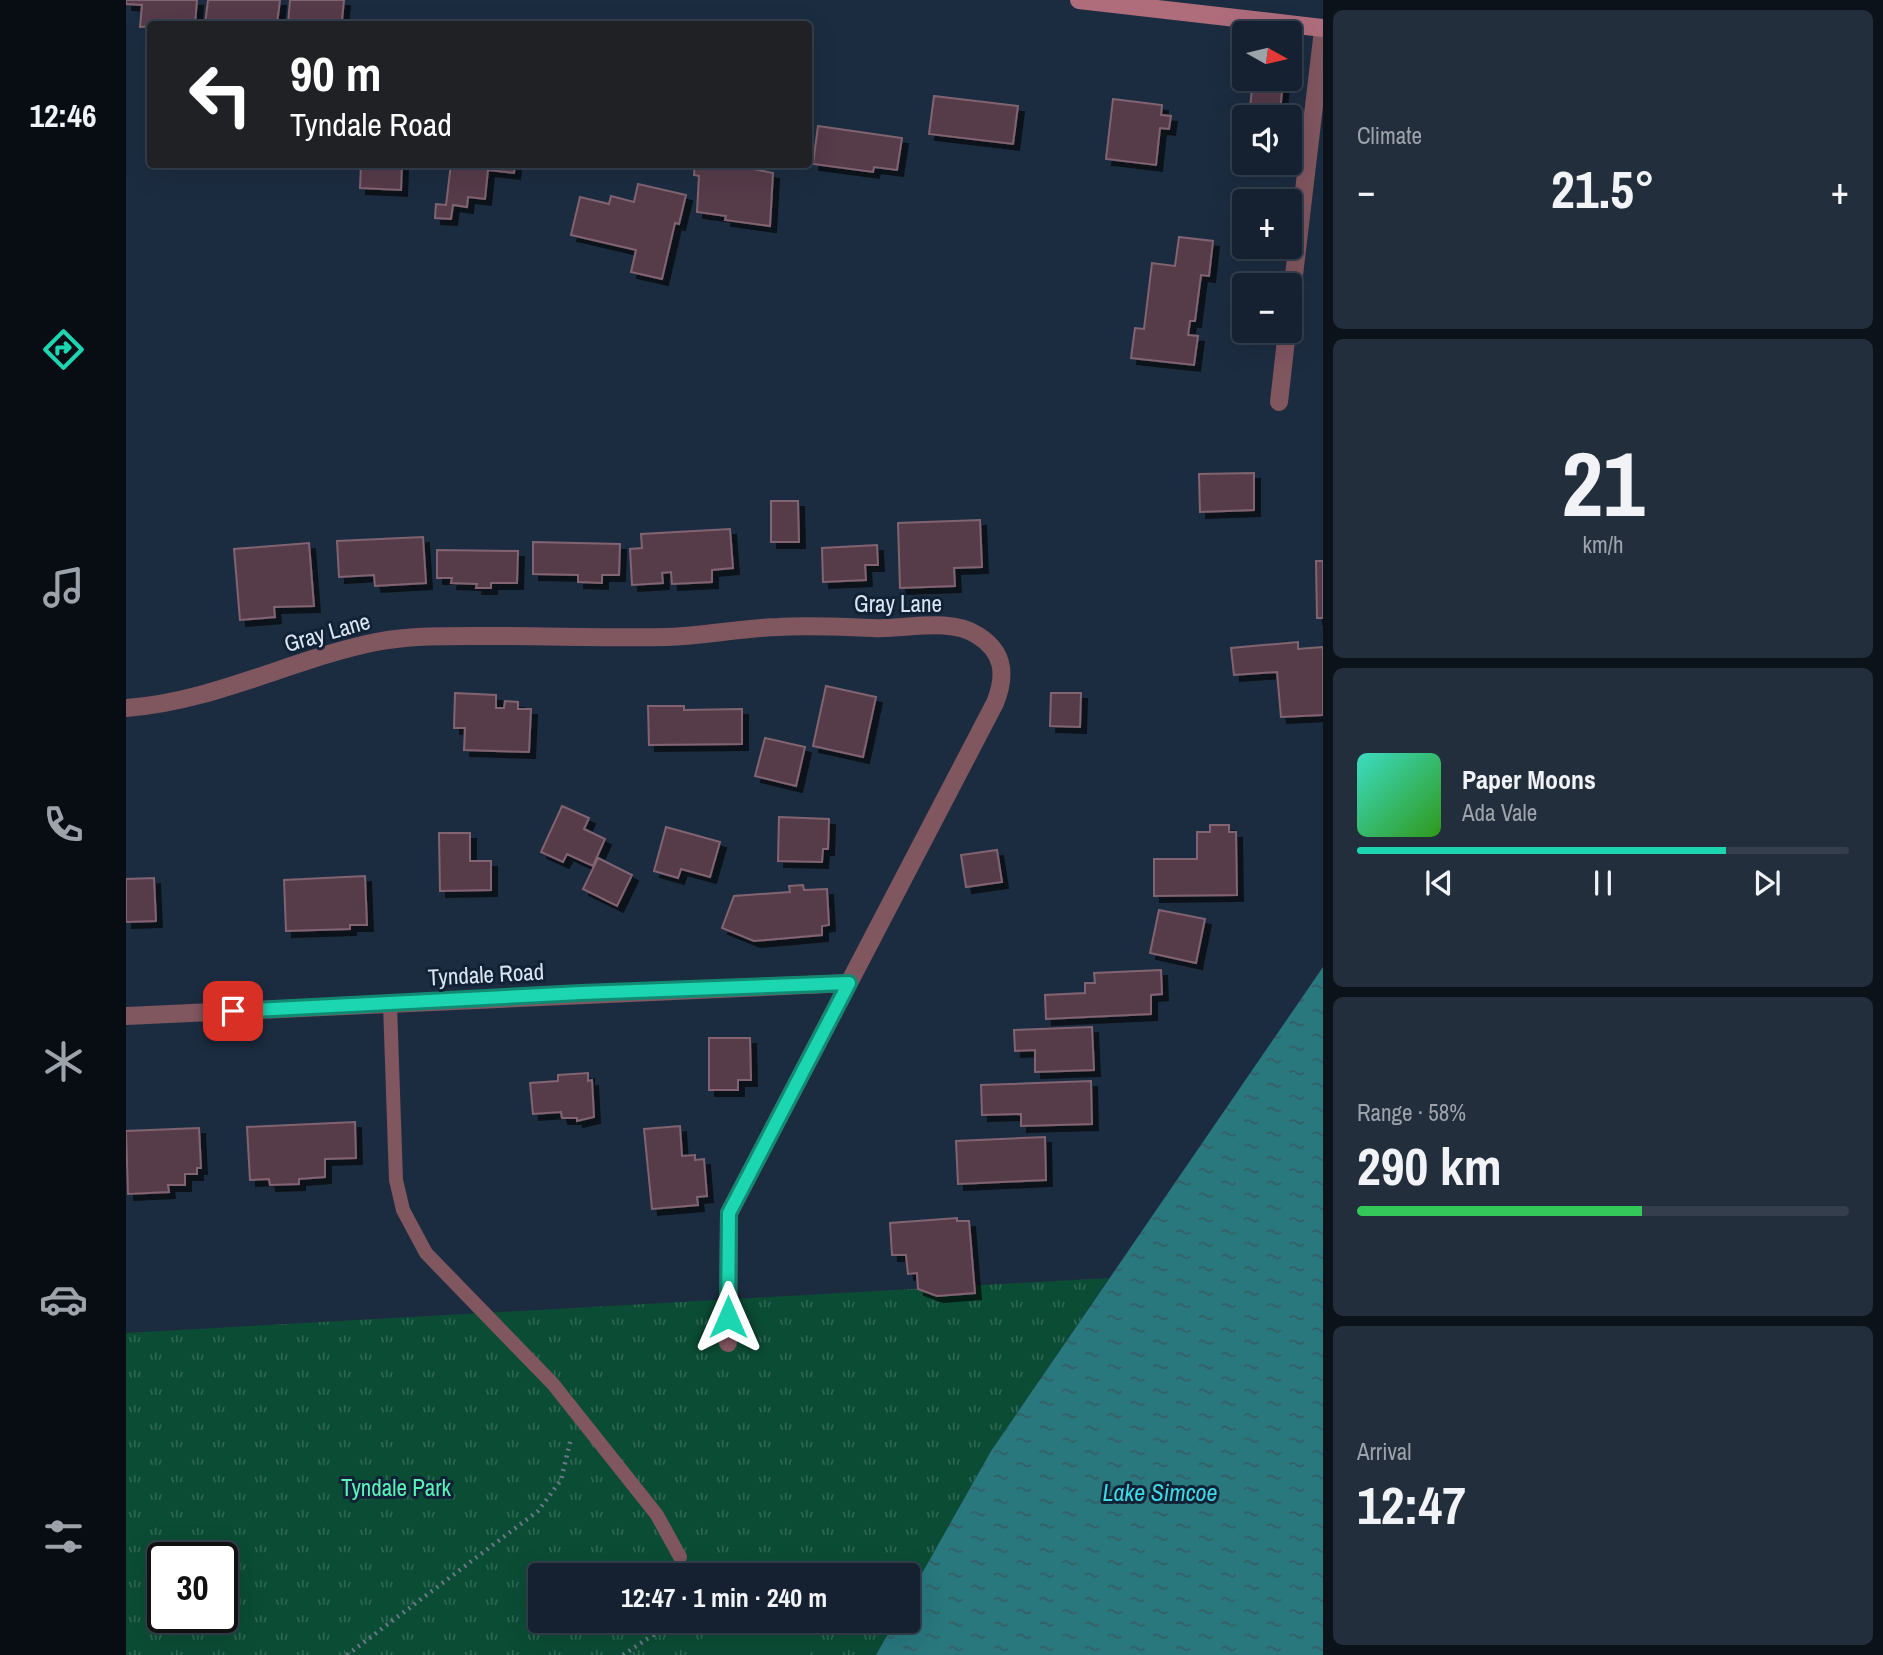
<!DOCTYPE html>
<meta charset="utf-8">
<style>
:root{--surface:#152130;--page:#222e3c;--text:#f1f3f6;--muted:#9da3ab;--line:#343e4c;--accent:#1cd5b1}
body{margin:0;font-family:"Archivo Narrow",sans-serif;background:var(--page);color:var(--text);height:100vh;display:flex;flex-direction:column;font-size:26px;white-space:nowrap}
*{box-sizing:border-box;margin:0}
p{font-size:23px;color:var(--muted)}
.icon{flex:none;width:38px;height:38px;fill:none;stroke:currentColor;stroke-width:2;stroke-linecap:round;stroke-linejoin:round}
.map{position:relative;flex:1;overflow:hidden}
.drawer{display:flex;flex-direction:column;gap:10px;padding:10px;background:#0c121a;width:560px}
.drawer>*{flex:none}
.guide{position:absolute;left:21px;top:21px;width:665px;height:147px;border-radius:7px;box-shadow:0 7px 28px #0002,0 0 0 2px var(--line);background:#202124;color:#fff;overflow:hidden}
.needle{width:46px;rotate:98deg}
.fabs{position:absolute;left:1106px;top:21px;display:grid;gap:14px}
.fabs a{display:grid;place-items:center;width:70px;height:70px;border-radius:7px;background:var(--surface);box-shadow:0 7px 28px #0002,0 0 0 2px var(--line);font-size:35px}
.speed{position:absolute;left:21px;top:1542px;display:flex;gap:14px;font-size:35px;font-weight:700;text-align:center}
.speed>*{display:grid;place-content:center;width:91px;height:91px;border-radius:50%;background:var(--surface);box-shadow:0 7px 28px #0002,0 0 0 2px var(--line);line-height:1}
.speed .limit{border:4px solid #111;border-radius:10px;background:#fff;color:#111}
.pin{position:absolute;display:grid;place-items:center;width:60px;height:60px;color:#fff;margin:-30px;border-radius:14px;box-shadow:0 4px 10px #0006}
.me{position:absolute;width:77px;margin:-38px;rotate:0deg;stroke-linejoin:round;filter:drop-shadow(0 0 5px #0008)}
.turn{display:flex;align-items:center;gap:24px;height:147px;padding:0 28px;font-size:32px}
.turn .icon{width:91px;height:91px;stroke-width:2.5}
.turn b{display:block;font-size:49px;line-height:60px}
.big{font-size:52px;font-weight:700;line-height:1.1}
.drawer .widget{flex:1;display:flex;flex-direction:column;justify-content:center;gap:10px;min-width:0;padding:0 24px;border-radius:10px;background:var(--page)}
.drawer .dial{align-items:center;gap:0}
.dial b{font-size:91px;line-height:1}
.song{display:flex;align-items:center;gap:21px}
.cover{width:84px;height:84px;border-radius:10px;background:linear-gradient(135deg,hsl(170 70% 55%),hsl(110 70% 35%))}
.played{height:7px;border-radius:4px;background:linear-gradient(90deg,var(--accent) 75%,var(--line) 75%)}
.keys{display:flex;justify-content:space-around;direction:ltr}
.heat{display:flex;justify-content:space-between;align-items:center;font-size:38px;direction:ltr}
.charge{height:10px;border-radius:5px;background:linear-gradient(90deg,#34c759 58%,var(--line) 0)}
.trip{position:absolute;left:402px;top:1563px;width:392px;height:70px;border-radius:7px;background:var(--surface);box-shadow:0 7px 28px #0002,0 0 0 2px var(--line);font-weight:700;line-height:70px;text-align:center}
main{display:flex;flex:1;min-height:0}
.dock{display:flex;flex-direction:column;width:126px;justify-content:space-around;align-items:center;background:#080d13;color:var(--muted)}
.dock .icon{width:49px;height:49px}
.dock .active{color:var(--accent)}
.dock b{font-size:32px;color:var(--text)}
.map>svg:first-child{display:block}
</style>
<main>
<nav class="dock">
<b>12:46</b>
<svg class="icon active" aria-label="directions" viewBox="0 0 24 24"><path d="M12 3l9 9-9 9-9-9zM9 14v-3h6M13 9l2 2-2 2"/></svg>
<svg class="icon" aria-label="music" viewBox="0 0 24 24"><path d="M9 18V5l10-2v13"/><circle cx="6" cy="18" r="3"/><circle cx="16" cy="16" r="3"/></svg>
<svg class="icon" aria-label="phone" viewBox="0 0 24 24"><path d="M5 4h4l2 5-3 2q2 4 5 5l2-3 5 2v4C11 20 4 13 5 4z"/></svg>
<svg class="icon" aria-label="climate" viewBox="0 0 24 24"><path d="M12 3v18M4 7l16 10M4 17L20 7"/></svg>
<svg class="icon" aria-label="car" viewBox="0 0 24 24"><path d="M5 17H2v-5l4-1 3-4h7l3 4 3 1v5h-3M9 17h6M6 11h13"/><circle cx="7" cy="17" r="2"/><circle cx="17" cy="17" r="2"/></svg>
<svg class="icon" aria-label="filters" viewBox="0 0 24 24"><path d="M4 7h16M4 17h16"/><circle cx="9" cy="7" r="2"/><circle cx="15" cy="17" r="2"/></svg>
</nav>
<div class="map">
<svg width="1197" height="1655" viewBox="0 0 1197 1655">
<defs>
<pattern id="grass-tufts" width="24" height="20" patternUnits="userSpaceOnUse" patternTransform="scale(1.75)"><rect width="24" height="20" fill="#0b4c35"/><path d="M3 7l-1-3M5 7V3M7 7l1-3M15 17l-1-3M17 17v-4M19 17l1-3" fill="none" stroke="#2e6653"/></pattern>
<pattern id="water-ripples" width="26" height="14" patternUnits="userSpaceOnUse" patternTransform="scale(1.75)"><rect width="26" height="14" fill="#28787e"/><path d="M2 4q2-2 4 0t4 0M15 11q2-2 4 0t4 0" fill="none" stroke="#355e64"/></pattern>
<filter id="shadow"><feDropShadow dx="6" dy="6" stdDeviation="0" flood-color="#0009"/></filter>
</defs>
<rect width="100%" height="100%" fill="#1c2c40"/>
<path fill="url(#grass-tufts)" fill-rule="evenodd" d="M 983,1278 L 865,1451 L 782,1598 L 782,1575 L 415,1575 L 415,1620 L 769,1621 L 750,1655 L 0,1655 L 0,1333 ZM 37,1558 L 96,1558 L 96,1617 L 37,1617 Z"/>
<path fill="#0b4c35" d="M 624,1559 L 661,1575 L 614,1575 Z
M 587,1621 L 587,1620 L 703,1621 L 684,1655 L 566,1655 Z"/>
<path fill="url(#water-ripples)" d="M 1197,967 L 1197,1655 L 750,1655 L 769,1621 L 782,1620 L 782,1598 L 865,1451 Z"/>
<path fill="#573b48" stroke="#816371" stroke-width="2" filter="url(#shadow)" d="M 0,0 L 71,0 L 69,24 L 14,27 L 16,5 L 0,4 Z
M 82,0 L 154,0 L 151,24 L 79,24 Z
M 164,0 L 218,0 L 216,20 L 213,20 L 212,24 L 162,24 Z
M 1127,79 L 1157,81 L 1154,112 L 1124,108 Z
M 808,96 L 892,106 L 887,144 L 803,134 Z
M 987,99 L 1036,105 L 1035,115 L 1045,116 L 1043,129 L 1034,128 L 1030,165 L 980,159 Z
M 692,126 L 776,138 L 771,170 L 748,167 L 747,172 L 687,164 Z
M 235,164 L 276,164 L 275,190 L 234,188 Z
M 325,164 L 389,164 L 388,173 L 362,170 L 359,199 L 342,197 L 341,207 L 327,205 L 325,219 L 309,218 L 310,204 L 320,205 Z
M 569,164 L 604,164 L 647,173 L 644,226 L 599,220 L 600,216 L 571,212 L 573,176 L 568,175 Z
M 512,184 L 560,195 L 553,224 L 549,223 L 536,279 L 505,272 L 510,250 L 445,235 L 454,197 L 483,204 L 485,196 L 508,202 Z
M 1053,237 L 1087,241 L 1083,276 L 1075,275 L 1069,321 L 1064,321 L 1062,335 L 1072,336 L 1068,365 L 1005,358 L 1009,328 L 1018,329 L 1026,263 L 1049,266 Z
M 1128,473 L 1128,510 L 1074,512 L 1073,474 Z
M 645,501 L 672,501 L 673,542 L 645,542 Z
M 854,520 L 856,567 L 828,568 L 829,586 L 774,588 L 772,523 Z
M 604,529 L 607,568 L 586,570 L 586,582 L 546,584 L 545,572 L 536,573 L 537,583 L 506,585 L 504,549 L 516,548 L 515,534 Z
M 297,537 L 300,583 L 249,586 L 248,575 L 213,577 L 211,541 Z
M 407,542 L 494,544 L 493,575 L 476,575 L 476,583 L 452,582 L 452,575 L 407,574 Z
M 183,543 L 188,606 L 148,607 L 149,617 L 114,620 L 108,549 Z
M 751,545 L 752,565 L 739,565 L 740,580 L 697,582 L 696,548 Z
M 311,550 L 392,551 L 391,583 L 365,583 L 365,588 L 350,588 L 351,584 L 325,583 L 326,578 L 311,578 Z
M 1190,561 L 1197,561 L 1197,618 L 1191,618 Z
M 1172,642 L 1172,649 L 1197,647 L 1197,715 L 1155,717 L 1151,672 L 1108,675 L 1105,648 Z
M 700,686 L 750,697 L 737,757 L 687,746 Z
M 329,693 L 370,695 L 370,708 L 378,708 L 379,701 L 392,702 L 392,709 L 405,709 L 403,752 L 338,750 L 339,728 L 328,728 Z
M 925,693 L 955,693 L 954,727 L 924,726 Z
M 522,706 L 558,706 L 558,710 L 616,709 L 616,744 L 523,745 Z
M 639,738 L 679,747 L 670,786 L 629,776 Z
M 436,806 L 463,818 L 458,829 L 479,839 L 467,866 L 441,854 L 437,862 L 415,852 Z
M 653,817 L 703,819 L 702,849 L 697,849 L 696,862 L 652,861 Z
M 1084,825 L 1103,825 L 1103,832 L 1110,832 L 1111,895 L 1028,896 L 1028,859 L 1071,859 L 1071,832 L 1084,832 Z
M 540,827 L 594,842 L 584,877 L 555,869 L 552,878 L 528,871 Z
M 313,833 L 344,833 L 344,861 L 365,861 L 365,890 L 314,891 Z
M 871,850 L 876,882 L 840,887 L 835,855 Z
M 472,858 L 506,875 L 491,906 L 457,889 Z
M 239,876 L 241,925 L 224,925 L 224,929 L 160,931 L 158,880 Z
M 28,878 L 30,921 L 0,922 L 0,879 Z
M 677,885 L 678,890 L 701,889 L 703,925 L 696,926 L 696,935 L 628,941 L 596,928 L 608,896 L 664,892 L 663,886 Z
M 1033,910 L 1079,919 L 1070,963 L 1024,953 Z
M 1035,970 L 1036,994 L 1025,995 L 1025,1014 L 920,1019 L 919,995 L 959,993 L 959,983 L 969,983 L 968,973 Z
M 966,1027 L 968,1070 L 909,1072 L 909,1050 L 889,1051 L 888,1030 Z
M 583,1038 L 624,1038 L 625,1080 L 612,1080 L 612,1090 L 583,1090 Z
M 462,1073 L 462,1081 L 466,1080 L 468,1117 L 451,1121 L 451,1118 L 436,1118 L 435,1112 L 407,1114 L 404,1083 L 432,1081 L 432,1075 Z
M 965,1081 L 966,1124 L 895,1126 L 895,1114 L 856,1115 L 855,1085 Z
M 229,1122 L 230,1158 L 199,1159 L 199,1177 L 173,1179 L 173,1184 L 144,1185 L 143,1179 L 124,1180 L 121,1127 Z
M 554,1126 L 556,1156 L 569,1155 L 569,1160 L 578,1159 L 581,1196 L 571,1197 L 572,1205 L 526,1209 L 518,1129 Z
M 73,1128 L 75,1168 L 71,1168 L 71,1174 L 59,1174 L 59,1185 L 42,1185 L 43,1192 L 2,1194 L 0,1131 Z
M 919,1137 L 920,1180 L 832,1184 L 830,1141 Z
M 831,1218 L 831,1221 L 843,1221 L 849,1293 L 811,1296 L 792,1289 L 791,1273 L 782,1274 L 780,1255 L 766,1255 L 764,1223 Z"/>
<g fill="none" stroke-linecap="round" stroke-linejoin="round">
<path stroke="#6a7889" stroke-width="4.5" stroke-dasharray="2 5" stroke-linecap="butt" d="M 221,1655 L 412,1511 L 435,1480 L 445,1438
M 497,1655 L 539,1627 L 542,1620"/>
<path stroke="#80565f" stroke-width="14" d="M 264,1004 L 270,1180 L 277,1210 L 300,1253 L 427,1384 L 531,1515 L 554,1557"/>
<path stroke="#80565f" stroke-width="18" d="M 1164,309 L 1197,30
M 1153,402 L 1161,331
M 0,708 C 87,702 166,659 250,642 C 288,635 328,636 366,636 C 424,636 483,638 541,637 C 578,636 615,628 652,627 C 683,625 715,627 747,628 C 778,630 823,617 851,635 C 879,652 880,676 869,703 L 603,1213 L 602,1343
M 0,1016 L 723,983"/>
<path stroke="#af6d7c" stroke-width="18" d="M 953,0 L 1197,28"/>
</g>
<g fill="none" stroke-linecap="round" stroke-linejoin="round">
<g stroke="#128a73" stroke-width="18">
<path id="route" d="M 107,1011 L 455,993 L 723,983 L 603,1213 L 602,1317"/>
</g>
<use href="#route" stroke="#1cd5b1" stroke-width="12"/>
</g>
<g text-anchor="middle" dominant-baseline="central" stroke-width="6" stroke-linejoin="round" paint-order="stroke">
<g font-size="23" fill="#dbe5f3" stroke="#122236">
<text x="772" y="603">Gray Lane</text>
<text transform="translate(201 632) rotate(-16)">Gray Lane</text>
<text transform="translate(360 974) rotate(-3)">Tyndale Road</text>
</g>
<g font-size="23" fill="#5af4b8" stroke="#122236">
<text x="270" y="1487">Tyndale Park</text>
</g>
<g font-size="24" font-style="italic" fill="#3fd9e5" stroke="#122236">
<text x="1034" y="1492">Lake Simcoe</text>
</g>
</g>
</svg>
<div class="fabs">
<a><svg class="needle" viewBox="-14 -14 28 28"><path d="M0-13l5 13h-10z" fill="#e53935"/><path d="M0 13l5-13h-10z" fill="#9da3ab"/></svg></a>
<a><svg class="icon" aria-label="sound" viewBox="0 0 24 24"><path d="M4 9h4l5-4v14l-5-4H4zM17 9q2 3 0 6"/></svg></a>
<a>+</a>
<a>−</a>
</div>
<div class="speed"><div class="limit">30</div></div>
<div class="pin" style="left:107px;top:1011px;background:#d93025"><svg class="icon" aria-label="arrive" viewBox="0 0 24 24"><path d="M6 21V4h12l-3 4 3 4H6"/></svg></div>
<svg class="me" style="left:602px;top:1317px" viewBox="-20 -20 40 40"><path d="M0-17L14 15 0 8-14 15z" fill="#1cd5b1" stroke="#fff" stroke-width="4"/></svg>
<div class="trip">12:47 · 1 min · 240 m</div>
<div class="guide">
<div class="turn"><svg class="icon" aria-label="left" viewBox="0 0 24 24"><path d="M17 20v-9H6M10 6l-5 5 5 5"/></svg><div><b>90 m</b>Tyndale Road</div></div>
</div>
</div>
<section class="drawer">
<div class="widget"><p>Climate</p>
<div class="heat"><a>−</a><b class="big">21.5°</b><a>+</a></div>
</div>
<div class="widget dial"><b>21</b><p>km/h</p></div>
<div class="widget">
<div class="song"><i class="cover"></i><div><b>Paper Moons</b><p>Ada Vale</p></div></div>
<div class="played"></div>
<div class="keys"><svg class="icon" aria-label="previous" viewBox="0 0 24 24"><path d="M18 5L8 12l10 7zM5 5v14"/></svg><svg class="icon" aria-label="pause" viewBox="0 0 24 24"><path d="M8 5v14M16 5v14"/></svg><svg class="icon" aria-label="next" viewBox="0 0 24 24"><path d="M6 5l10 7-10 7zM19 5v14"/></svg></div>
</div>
<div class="widget"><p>Range · 58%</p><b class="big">290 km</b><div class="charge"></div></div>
<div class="widget"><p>Arrival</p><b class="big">12:47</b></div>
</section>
</main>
